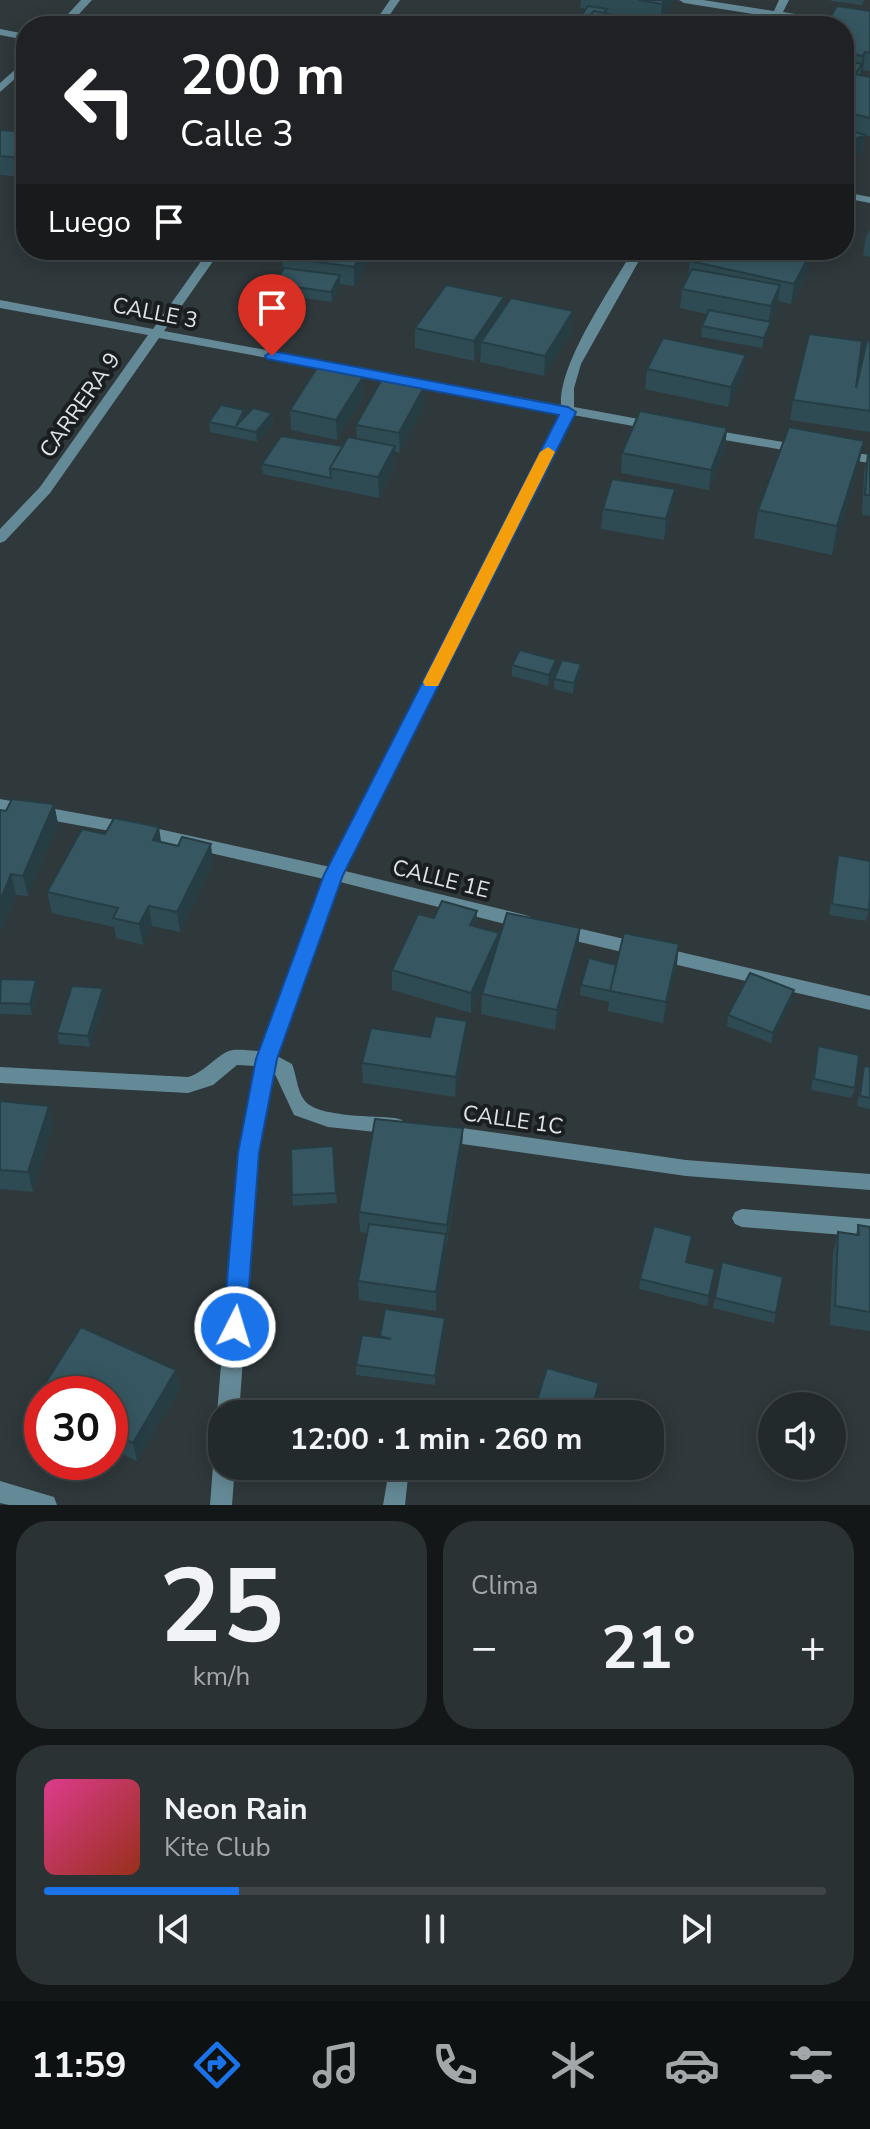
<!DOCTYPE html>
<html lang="es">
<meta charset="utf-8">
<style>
:root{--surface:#232a2c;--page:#2b3234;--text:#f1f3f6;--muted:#a3a7a9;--line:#404648;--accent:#1a73e8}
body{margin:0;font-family:"Nunito Sans",sans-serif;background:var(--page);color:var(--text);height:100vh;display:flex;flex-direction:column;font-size:30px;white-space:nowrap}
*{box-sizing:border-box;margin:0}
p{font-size:26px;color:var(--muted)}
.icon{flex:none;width:44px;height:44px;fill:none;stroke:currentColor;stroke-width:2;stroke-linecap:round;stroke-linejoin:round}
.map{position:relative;height:1505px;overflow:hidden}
.panel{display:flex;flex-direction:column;gap:16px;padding:16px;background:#131718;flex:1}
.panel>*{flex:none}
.hud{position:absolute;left:16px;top:16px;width:838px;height:244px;border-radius:32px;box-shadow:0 4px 20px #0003,0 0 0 2px var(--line);background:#202124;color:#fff;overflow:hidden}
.buttons{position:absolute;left:758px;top:1392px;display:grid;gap:16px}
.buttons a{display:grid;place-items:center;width:88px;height:88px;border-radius:50%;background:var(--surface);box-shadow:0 4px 20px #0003,0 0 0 2px var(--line);font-size:40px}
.speed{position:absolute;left:24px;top:1376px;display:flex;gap:16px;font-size:40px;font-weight:700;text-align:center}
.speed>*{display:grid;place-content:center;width:104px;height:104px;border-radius:50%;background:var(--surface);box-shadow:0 4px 20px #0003,0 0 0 2px var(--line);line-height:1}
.speed .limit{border:12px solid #d22;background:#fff;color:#111}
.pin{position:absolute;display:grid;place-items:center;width:68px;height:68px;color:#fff;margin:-82px -34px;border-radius:50% 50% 50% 0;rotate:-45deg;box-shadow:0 0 8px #0007}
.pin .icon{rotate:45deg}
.me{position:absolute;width:88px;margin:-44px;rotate:5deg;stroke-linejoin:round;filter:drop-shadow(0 0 6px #0008)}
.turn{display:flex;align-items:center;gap:28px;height:168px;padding:0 32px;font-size:36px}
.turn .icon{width:104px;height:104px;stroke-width:2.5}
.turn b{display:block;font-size:56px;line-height:68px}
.then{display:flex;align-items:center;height:76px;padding:0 32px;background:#0003;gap:16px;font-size:30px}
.big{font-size:60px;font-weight:700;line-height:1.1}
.panel .tile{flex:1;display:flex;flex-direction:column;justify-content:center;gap:12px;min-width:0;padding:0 28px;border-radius:32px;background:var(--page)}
.panel .dial{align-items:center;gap:0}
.dial b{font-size:104px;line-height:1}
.song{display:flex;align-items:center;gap:24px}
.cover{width:96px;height:96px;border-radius:12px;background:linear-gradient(135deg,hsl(330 70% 55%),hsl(10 70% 35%))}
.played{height:8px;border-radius:4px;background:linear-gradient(90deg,var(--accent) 25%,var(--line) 25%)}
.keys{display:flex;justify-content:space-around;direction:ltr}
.heat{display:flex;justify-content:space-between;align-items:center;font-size:44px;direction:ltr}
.panel .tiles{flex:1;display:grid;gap:16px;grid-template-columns:1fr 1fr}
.tile:last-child{grid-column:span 2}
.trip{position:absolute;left:208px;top:1400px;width:456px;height:80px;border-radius:32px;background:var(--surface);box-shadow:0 4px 20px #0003,0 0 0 2px var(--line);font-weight:700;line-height:80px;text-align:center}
.menu{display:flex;height:128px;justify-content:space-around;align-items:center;background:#0e1112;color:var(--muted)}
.menu .icon{width:56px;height:56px}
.menu .active{color:var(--accent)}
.menu b{font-size:36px;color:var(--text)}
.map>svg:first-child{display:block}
</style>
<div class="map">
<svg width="870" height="1505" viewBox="0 0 870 1505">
<rect width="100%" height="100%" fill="#2f383b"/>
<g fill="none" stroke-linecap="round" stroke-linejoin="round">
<path fill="#658a97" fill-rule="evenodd" d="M 81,0 L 92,0 L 68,26 L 57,26 Z
M 390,0 L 400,0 L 382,26 L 372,26 Z
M 679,0 L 703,0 L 774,11 L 779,0 L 789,0 L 783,12 L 870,26 L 870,32 L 781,18 L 777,26 L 767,26 L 771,17 L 684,3 Z
M 0,29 L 26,34 L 26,40 L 0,35 Z
M 26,60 L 26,69 L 0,92 L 0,83 Z
M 844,192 L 870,197 L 870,203 L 844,198 Z
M 209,250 L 221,250 L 164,331 L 561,405 C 559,362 611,289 633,250 L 645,250 L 581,364 L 574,388 L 574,407 L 655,422 L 662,426 L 655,430 L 573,415 L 345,871 L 525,915 L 531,917 L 534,922 L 531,927 L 525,929 L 340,882 L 277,1056 L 292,1064 C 297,1076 297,1095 308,1104 C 325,1117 374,1116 395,1118 L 402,1120 L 404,1126 L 402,1132 L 395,1134 L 328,1127 L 294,1115 L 274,1072 L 258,1153 L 239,1414 L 222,1414 L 222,1422 L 217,1414 L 238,1153 L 256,1066 L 237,1065 L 213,1085 L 188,1093 L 0,1083 L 0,1067 L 188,1077 C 206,1072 220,1051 233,1050 C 242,1049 252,1051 261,1051 L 324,879 L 132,835 L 0,811 L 0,799 L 132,823 L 330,867 L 561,412 L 159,338 L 50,493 L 5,541 L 0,543 L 0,529 L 40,487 L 148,335 L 0,308 L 0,300 L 153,329 Z
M 706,429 L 801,445 L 808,449 L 801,453 L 701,436 L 699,433 Z
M 840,451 L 870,455 L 870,463 L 835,458 L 833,455 Z
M 560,924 L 870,996 L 870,1010 L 554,936 L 551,931 L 554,926 Z
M 441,1125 L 686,1160 L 870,1174 L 870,1190 L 686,1176 L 441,1141 L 434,1139 L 431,1133 L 434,1127 Z
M 742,1209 L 870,1219 L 870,1237 L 742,1227 L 735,1224 L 732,1218 L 735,1212 Z
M 222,1456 L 222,1466 L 235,1466 L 232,1505 L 210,1505 L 213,1466 L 216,1459 Z
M 397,1467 L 405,1470 L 408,1477 L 405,1505 L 383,1505 L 389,1470 Z
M 0,1481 L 54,1497 L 57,1505 L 9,1505 L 0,1503 Z"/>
</g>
<path fill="#2e4b53" d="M 581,0 L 674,0 L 660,22 L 607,13 L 581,24 L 582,15 L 586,9 L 580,8 Z
M 831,0 L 864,0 L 862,5 L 831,1 Z
M 870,11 L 870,71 L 863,70 L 860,75 L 870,77 L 870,136 L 864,136 L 862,153 L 844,160 L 844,26 Z
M 0,130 L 26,132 L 26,177 L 0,175 Z
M 870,230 L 870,257 L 863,255 L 866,236 Z
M 286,250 L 378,250 L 376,253 L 369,252 L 369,259 L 354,286 L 340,284 L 332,302 L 275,294 L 274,284 L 283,269 L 282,257 Z
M 799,253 L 807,275 L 791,304 L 778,301 L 778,305 L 770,322 L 769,332 L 762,348 L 701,337 L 702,326 L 707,314 L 680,308 L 682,289 L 688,276 L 690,261 Z
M 504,297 L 504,308 L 572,331 L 544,376 L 480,362 L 481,351 L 474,361 L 415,348 L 415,328 Z
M 870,341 L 870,432 L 790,420 L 793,400 L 856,388 Z
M 746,355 L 743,375 L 728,407 L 645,389 L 647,369 Z
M 364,396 L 337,440 L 291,430 L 290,410 Z
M 424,407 L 400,453 L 395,452 L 395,466 L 379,498 L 263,474 L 262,464 L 343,446 L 357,439 L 356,425 Z
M 272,413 L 273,424 L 257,442 L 210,432 L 209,422 Z
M 727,428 L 725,448 L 709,490 L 621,473 L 622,453 Z
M 868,453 L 870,454 L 870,516 L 862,515 L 864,473 Z
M 858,469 L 832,555 L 754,538 L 758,510 Z
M 603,509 L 673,509 L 664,540 L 601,529 Z
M 512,665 L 556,670 L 548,686 L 512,676 Z
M 580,675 L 573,694 L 554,689 L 554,679 Z
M 54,804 L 58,824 L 28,896 L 16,895 L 0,933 L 0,810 L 6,811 Z
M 105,834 L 162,842 L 213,864 L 180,932 L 152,926 L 143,945 L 116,938 L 114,927 L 52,913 L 47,892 Z
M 838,855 L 869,910 L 866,921 L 829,915 Z
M 434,918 L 476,927 L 499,933 L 498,941 L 580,928 L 578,948 L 555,1030 L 481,1014 L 482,994 L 487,976 L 471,1013 L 392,990 L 392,970 Z
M 677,964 L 663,1023 L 608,1011 L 609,1002 L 580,995 L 581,985 L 616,965 Z
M 36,980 L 38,990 L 32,1015 L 0,1014 L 0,984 Z
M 105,999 L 90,1047 L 59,1044 L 57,1033 Z
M 792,1000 L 771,1043 L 727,1026 L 728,1015 Z
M 430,1037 L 466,1041 L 455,1097 L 363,1083 L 362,1063 Z
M 818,1046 L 855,1088 L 852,1098 L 811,1090 Z
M 864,1066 L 870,1067 L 870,1109 L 857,1106 Z
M 0,1101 L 49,1106 L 53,1126 L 33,1192 L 0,1189 Z
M 463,1128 L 462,1148 L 436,1311 L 359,1300 L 358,1281 L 367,1233 L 360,1232 L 359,1212 Z
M 333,1146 L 337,1203 L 293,1206 L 292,1195 Z
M 858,1225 L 870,1227 L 870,1331 L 830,1325 L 833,1252 L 838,1232 L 856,1235 Z
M 692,1236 L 686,1262 L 715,1269 L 707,1306 L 639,1289 L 640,1279 Z
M 722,1262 L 783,1277 L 774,1323 L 713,1308 Z
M 385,1309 L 445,1328 L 435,1385 L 356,1375 L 356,1365 L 380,1338 Z
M 81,1327 L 176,1370 L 180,1389 L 137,1461 L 110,1449 L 110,1394 L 42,1394 L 42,1417 L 41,1417 L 36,1398 Z
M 598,1393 L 592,1414 L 534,1414 L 534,1410 Z"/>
<path fill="#263d44" d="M 664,0 L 674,0 L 660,22 L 662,4 Z
M 865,52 L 863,70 L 860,74 L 863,56 Z
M 865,135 L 862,153 L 844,160 L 844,143 Z
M 363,250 L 369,250 L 369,259 L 354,286 L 354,267 Z
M 809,256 L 807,275 L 791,304 L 794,284 Z
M 340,275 L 340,286 L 332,302 L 331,292 Z
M 780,285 L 778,305 L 768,326 L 771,306 Z
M 504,297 L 504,317 L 481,342 L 481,351 L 474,361 L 474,341 Z
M 573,311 L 572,331 L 544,376 L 545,356 Z
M 771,322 L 769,332 L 762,348 L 764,338 Z
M 746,355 L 743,375 L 728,407 L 731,387 Z
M 363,377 L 364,396 L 337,440 L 336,420 Z
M 424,387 L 424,407 L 400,453 L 399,433 Z
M 272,413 L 273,424 L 257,442 L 256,432 Z
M 727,428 L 725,448 L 709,490 L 711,470 Z
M 864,441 L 858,469 L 832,555 L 837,526 Z
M 395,446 L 395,466 L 379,498 L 378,477 Z
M 675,489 L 673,509 L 664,540 L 666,519 Z
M 556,660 L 556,670 L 548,686 L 549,675 Z
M 581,664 L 580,675 L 573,694 L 574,683 Z
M 54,804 L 58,824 L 28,896 L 23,876 Z
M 159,827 L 162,848 L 153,840 Z
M 211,844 L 213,864 L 180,932 L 177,912 Z
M 11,874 L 16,895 L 0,933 L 0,901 Z
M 149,906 L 152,926 L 143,945 L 139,924 Z
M 477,911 L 476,931 L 470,925 Z
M 580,928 L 578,948 L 555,1030 L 557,1010 Z
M 499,933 L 498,953 L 471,1013 L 471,993 Z
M 679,944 L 677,964 L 663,1023 L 666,1002 Z
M 36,980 L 38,990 L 32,1015 L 30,1004 Z
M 103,988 L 105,999 L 90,1047 L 88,1036 Z
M 794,990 L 792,1000 L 771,1043 L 773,1033 Z
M 467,1021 L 466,1041 L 455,1097 L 456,1077 Z
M 49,1106 L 53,1126 L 33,1192 L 28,1172 Z
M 463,1128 L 462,1148 L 446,1244 L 447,1225 Z
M 446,1234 L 446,1253 L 436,1311 L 436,1292 Z
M 445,1318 L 445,1328 L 435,1385 L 435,1376 Z
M 176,1370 L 180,1389 L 137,1461 L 133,1443 Z
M 599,1383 L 598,1393 L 592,1414 L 590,1414 Z"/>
<path fill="#365761" stroke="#263d44" stroke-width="2" d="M 638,0 L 664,0 L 662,4 Z
M 588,6 L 607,9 L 604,13 L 594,11 L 589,16 L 582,15 Z
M 837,6 L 870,11 L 870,53 L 865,52 L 863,56 L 844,52 L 844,26 L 825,26 Z
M 594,11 L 662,26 L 579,26 Z
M 844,61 L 862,64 L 855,74 L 844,72 Z
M 844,72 L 870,77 L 870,118 L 844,112 Z
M 844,129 L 865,135 L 844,143 Z
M 0,130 L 26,132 L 26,158 L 0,156 Z
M 286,250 L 363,250 L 354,267 L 282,257 Z
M 697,250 L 795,250 L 794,252 L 809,256 L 794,284 L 690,261 Z
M 284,268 L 340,275 L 331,292 L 274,284 Z
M 692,269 L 780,285 L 771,306 L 682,289 Z
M 446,285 L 504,297 L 474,341 L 415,328 Z
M 511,298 L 573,311 L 545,356 L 481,342 Z
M 709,310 L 771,322 L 764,338 L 702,326 Z
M 809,334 L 862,341 L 856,388 L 867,341 L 870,341 L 870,411 L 793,400 Z
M 663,338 L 746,355 L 731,387 L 647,369 Z
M 317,368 L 363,377 L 336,420 L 290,410 Z
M 382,379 L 424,387 L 399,433 L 356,425 Z
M 221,405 L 244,410 L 236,426 L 253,408 L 272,413 L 256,432 L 209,422 Z
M 640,411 L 727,428 L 711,470 L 622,453 Z
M 789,427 L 864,441 L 837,526 L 758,510 Z
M 281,436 L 343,446 L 330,468 L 331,478 L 262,464 Z
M 348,437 L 395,446 L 378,477 L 330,468 Z
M 868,453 L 870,454 L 870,495 L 865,495 Z
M 612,479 L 675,489 L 666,519 L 603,509 Z
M 520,650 L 556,660 L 549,675 L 512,665 Z
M 562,660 L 581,664 L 574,683 L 554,679 Z
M 12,799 L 54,804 L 23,876 L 11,874 L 0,901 L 0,810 L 6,811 Z
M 114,818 L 159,827 L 153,840 L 178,846 L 182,837 L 211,844 L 177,912 L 149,906 L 139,924 L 113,918 L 118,908 L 47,892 L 82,829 L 105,834 Z
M 838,855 L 870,861 L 870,896 L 869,910 L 832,904 Z
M 442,901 L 477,911 L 470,925 L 499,933 L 471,993 L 392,970 L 418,914 L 434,918 Z
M 507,913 L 580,928 L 557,1010 L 482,994 Z
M 624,933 L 679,944 L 666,1002 L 610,991 Z
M 589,958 L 616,965 L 610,991 L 581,985 Z
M 750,973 L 794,990 L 773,1033 L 728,1015 Z
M 1,979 L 36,980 L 30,1004 L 0,1003 Z
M 72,986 L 103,988 L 88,1036 L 57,1033 Z
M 435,1016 L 467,1021 L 456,1077 L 362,1063 L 371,1028 L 430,1037 Z
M 818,1046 L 859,1055 L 855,1088 L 814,1079 Z
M 864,1066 L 870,1067 L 870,1098 L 860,1096 Z
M 0,1101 L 49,1106 L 28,1172 L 0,1170 Z
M 375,1119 L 463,1128 L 447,1225 L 359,1212 Z
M 333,1146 L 336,1193 L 292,1195 L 291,1149 Z
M 369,1224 L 446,1234 L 436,1292 L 358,1281 Z
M 858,1225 L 870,1227 L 870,1312 L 835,1306 L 838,1232 L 859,1235 Z
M 654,1226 L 692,1236 L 686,1262 L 715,1269 L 709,1296 L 640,1279 Z
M 722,1262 L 783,1277 L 776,1313 L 715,1298 Z
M 385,1309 L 445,1318 L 435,1376 L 356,1365 L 362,1335 L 391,1339 L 380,1336 Z
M 81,1327 L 176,1370 L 133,1443 L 110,1432 L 110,1394 L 42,1394 L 42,1401 L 36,1398 Z
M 547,1368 L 599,1383 L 590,1414 L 548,1414 L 534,1410 Z"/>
<path fill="#1a73e8" stroke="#114b97" stroke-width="2" d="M 272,351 L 568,407 L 576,412 L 343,875 L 277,1059 L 259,1153 L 246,1327 L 243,1334 L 235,1338 L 227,1334 L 223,1327 L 238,1153 L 256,1059 L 324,875 L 559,415 L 267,359 L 265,356 Z"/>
<path fill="#f59e0b" d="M 548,447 L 555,452 L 438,686 L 425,686 L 423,682 L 540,452 Z"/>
<g text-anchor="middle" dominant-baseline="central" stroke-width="8" stroke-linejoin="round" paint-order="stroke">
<g font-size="22" fill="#dfe4e6" stroke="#1a1e20">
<text transform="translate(155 313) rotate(11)">CALLE 3</text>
<text transform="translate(80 405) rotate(-55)">CARRERA 9</text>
<text transform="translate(441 879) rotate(14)">CALLE 1E</text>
<text transform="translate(513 1120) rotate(8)">CALLE 1C</text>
</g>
</g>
</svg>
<div class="buttons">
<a><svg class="icon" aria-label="sound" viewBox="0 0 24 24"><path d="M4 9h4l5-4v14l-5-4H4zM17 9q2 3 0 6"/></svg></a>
</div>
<div class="speed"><div class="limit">30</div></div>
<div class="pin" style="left:272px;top:356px;background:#d93025"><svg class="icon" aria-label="arrive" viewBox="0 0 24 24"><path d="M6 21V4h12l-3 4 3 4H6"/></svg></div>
<svg class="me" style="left:235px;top:1327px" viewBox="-20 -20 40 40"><circle r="17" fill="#1a73e8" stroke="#fff" stroke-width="3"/><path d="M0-11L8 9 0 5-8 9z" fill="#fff"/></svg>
<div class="trip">12:00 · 1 min · 260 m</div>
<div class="hud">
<div class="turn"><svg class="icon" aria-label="left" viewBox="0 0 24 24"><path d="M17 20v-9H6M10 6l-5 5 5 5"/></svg><div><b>200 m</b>Calle 3</div></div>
<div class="then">Luego<svg class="icon" aria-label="arrive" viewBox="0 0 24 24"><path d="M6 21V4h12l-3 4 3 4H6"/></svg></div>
</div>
</div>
<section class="panel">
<div class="tiles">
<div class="tile dial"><b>25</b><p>km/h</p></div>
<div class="tile"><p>Clima</p>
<div class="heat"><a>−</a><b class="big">21°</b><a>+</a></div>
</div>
<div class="tile">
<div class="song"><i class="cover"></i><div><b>Neon Rain</b><p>Kite Club</p></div></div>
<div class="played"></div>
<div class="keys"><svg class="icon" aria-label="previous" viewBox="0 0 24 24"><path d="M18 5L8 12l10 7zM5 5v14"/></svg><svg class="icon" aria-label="pause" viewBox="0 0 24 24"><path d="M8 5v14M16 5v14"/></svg><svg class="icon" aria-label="next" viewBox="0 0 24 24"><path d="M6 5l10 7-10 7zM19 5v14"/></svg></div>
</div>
</div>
</section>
<nav class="menu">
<b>11:59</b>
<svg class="icon active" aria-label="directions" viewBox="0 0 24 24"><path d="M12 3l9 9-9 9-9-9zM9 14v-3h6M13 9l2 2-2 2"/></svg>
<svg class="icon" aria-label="music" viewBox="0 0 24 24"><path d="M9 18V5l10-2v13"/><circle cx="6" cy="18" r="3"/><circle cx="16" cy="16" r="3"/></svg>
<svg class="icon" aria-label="phone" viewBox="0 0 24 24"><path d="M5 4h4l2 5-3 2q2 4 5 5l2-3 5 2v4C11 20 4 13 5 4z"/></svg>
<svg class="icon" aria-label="climate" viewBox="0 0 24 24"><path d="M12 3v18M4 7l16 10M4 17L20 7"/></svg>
<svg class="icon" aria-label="car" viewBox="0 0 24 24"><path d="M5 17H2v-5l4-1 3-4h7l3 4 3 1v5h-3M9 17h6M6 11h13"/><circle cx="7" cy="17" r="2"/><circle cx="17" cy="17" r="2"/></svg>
<svg class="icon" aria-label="filters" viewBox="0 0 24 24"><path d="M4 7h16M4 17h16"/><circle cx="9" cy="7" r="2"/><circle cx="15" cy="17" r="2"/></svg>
</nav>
